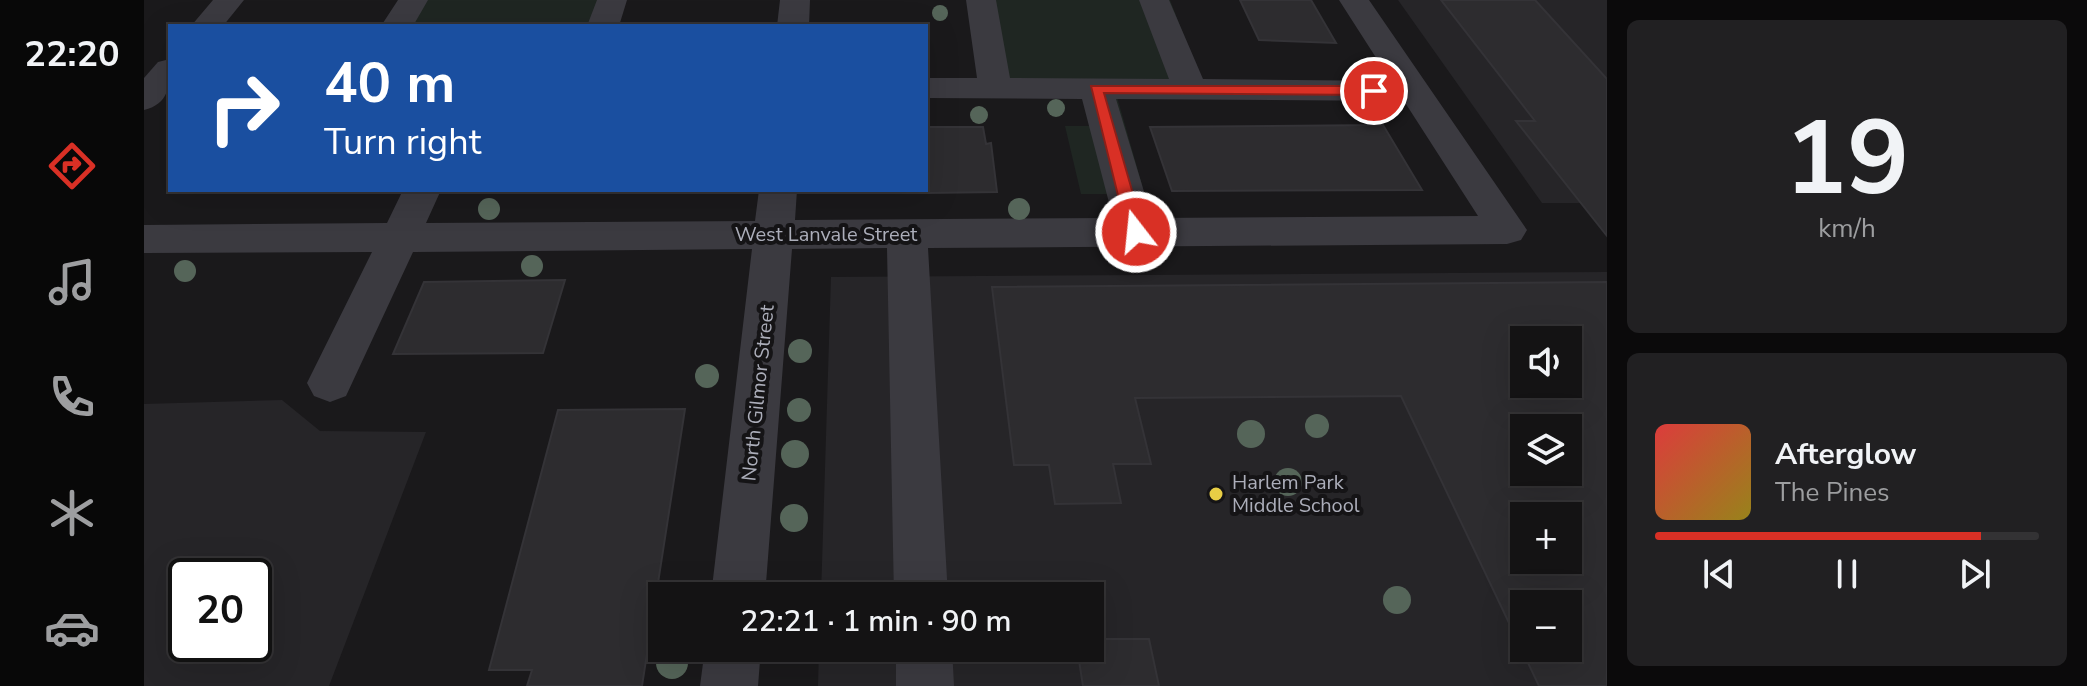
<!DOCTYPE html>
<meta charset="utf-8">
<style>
:root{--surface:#141314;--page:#212022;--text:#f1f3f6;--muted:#9d9ea0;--line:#333234;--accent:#d93025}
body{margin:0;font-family:"Nunito Sans",sans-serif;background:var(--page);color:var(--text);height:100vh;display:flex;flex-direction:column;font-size:30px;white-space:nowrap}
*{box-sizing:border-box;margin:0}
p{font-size:26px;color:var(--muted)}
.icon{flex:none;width:44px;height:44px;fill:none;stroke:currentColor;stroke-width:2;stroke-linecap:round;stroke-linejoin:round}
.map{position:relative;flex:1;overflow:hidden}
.sheet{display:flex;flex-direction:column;gap:20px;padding:20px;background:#0b0a0b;width:480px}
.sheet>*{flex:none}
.top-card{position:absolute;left:24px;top:24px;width:760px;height:168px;border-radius:0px;box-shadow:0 8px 32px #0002,0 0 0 2px var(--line);background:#1a4fa0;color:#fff;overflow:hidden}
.controls{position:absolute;left:1366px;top:326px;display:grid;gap:16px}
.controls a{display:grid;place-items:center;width:72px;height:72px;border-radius:0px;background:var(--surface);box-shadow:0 8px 32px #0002,0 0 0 2px var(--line);font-size:40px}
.speed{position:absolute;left:24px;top:558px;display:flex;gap:16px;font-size:40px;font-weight:700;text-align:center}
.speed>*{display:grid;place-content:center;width:104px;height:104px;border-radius:50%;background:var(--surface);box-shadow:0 8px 32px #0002,0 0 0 2px var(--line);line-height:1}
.speed .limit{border:4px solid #111;border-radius:12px;background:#fff;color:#111}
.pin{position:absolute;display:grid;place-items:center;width:68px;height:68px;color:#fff;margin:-34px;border:4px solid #fff;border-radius:50%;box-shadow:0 2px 8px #0007}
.me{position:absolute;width:88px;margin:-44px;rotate:344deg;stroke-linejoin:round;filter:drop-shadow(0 0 6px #0008)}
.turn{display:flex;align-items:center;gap:28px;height:168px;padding:0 24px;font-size:36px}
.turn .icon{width:104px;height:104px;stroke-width:2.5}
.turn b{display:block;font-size:56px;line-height:68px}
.sheet .card{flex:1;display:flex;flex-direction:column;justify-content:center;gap:12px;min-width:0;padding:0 28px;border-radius:12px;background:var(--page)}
.sheet .dial{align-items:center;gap:0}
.dial b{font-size:104px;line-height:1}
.song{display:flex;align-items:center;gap:24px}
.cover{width:96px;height:96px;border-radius:12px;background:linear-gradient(135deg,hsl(0 70% 55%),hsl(50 70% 35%))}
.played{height:8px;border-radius:4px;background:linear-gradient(90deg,var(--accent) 85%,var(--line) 85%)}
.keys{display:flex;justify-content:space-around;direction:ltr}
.trip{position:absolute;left:504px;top:582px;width:456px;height:80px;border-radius:0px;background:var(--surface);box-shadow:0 8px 32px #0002,0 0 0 2px var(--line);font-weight:600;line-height:80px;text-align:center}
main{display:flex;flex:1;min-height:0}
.tab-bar{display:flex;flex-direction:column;width:144px;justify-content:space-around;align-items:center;background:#080808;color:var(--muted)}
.tab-bar .icon{width:56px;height:56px}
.tab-bar .on{color:var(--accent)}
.tab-bar b{font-size:36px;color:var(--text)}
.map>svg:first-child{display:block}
</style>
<main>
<nav class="tab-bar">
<b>22:20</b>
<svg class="icon on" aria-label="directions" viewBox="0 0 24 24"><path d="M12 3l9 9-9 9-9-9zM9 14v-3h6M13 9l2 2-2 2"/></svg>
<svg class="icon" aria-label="music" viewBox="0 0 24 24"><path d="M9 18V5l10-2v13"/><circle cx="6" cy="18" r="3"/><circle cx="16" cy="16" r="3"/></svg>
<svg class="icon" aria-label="phone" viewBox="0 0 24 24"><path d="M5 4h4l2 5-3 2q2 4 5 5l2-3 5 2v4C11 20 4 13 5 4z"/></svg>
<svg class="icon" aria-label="climate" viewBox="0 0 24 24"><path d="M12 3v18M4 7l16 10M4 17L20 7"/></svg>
<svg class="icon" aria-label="car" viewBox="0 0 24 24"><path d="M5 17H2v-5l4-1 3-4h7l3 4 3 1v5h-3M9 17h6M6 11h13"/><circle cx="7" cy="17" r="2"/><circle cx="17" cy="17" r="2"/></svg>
</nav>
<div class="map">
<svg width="1463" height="686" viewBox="0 0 1463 686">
<rect width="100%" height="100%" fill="#1a191b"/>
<path fill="#262528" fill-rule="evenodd" d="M 1254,0 L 1463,0 L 1463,203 L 1398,203 Z
M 1463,272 L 1463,686 L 674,686 L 675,648 L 946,648 L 946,596 L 677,596 L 687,277 ZM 1380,340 L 1424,340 L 1424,384 L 1380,384 ZM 1380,428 L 1424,428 L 1424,472 L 1380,472 ZM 1380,516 L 1424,516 L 1424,560 L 1380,560 ZM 1380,604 L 1424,604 L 1424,648 L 1380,648 Z
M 138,400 L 176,431 L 282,432 L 185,686 L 0,686 L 0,404 ZM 42,576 L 110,576 L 110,644 L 42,644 Z"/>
<path fill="#1f2622" d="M 259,0 L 476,0 L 467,26 L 243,26 Z
M 834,0 L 1026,0 L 1059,85 L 973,97 L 999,188 L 969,187 L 970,194 L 937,194 L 921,126 L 949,126 L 942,91 L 782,81 L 847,81 Z"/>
<path fill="#2d2c2f" stroke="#343337" stroke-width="2" fill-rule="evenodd" d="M 1096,0 L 1167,0 L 1192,43 L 1115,40 Z
M 1297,0 L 1391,0 L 1463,79 L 1463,236 L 1372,121 L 1391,121 Z
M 1239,125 L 1278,190 L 1028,191 L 1006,127 Z
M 782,127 L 839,127 L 842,144 L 847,143 L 853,192 L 782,193 Z
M 421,280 L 399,353 L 249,354 L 280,282 Z
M 1463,282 L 1463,686 L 1395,686 L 1257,396 L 991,398 L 1007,464 L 969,464 L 977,503 L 911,504 L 905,465 L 870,465 L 848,287 ZM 1380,340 L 1424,340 L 1424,384 L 1380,384 ZM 1380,428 L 1424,428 L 1424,472 L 1380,472 ZM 1380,516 L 1424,516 L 1424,560 L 1380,560 ZM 1380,604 L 1424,604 L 1424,648 L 1380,648 Z
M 541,409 L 498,686 L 383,686 L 388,670 L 345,670 L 414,410 Z
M 946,639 L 1005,639 L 1015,686 L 939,686 L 933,648 L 946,648 Z"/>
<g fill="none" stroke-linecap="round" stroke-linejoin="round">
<path fill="#3b3a40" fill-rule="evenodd" d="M 69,0 L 100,0 L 79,26 L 47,26 Z
M 254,0 L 284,0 L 269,26 L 237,26 Z
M 453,0 L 483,0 L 475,26 L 443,26 Z
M 636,0 L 666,0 L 665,26 L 633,26 Z
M 822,0 L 852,0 L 866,78 L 1025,79 L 995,0 L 1025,0 L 1059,79 L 1247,81 L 1195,0 L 1225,0 L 1383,230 L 1377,240 L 1363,244 L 784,248 L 804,596 L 750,596 L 743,248 L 648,249 L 621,596 L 567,596 L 608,249 L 269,252 L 202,396 L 186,402 L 170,396 L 163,383 L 228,252 L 0,253 L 0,225 L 243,223 L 259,190 L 297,190 L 282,223 L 611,221 L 615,190 L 653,190 L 651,220 L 969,218 L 938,99 L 782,98 L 782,78 L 833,78 ZM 972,99 L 1260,101 L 1334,216 L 1008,218 Z
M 26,59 C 26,83 27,103 0,110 L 0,78 L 14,62 Z
M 561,648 L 617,648 L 614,686 L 556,686 Z
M 752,648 L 808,648 L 810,686 L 752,686 Z"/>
</g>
<g fill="#556559">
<circle cx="796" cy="13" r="8"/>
<circle cx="912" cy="108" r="9"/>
<circle cx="835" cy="115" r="9"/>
<circle cx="345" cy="209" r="11"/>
<circle cx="875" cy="209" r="11"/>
<circle cx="388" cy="266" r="11"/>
<circle cx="41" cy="271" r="11"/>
<circle cx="656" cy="351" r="12"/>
<circle cx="563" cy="376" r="12"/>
<circle cx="655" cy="410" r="12"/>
<circle cx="1173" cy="426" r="12"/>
<circle cx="1107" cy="434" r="14"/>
<circle cx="651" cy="454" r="14"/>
<circle cx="1144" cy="482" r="14"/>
<circle cx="650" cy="518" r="14"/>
<circle cx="1253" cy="600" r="14"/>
<circle cx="528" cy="663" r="16"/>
</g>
<path fill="#d93025" stroke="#8d1f18" stroke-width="2" d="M 947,86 L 1230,86 L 1237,91 L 1230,95 L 960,93 L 1000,232 L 992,238 L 983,232 Z"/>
<circle fill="#e8ce45" stroke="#151416" stroke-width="3" cx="1072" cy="494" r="8"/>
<g text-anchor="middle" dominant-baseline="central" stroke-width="8" stroke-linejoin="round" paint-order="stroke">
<g font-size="20" fill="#acaeba" stroke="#151416">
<text x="682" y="234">West Lanvale Street</text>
<text transform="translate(614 393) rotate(-84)">North Gilmor Street</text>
</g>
<g font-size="20" fill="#acaeba" stroke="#151416" text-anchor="start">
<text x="1088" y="482">Harlem Park<tspan x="1088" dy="23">Middle School</tspan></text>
</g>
</g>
</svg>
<div class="controls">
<a><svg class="icon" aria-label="sound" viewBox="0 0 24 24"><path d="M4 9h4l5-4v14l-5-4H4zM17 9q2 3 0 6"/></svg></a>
<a><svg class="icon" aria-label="layers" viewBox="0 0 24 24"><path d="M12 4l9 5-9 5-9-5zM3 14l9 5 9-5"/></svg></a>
<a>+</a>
<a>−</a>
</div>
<div class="speed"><div class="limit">20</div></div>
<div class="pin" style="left:1230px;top:91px;background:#d93025"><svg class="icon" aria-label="arrive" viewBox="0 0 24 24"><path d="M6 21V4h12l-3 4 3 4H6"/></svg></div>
<svg class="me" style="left:992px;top:232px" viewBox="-20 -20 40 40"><circle r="17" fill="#d93025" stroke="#fff" stroke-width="3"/><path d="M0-11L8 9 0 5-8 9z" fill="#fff"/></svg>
<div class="trip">22:21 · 1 min · 90 m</div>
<div class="top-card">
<div class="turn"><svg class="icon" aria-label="right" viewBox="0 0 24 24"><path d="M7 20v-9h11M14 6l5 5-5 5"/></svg><div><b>40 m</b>Turn right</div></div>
</div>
</div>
<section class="sheet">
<div class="card dial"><b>19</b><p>km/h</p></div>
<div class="card">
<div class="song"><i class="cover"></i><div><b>Afterglow</b><p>The Pines</p></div></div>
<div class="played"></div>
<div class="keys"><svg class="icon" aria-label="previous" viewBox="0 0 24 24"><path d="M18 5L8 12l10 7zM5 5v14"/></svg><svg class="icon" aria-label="pause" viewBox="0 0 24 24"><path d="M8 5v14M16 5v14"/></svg><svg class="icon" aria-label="next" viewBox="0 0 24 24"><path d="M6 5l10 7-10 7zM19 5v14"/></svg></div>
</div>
</section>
</main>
